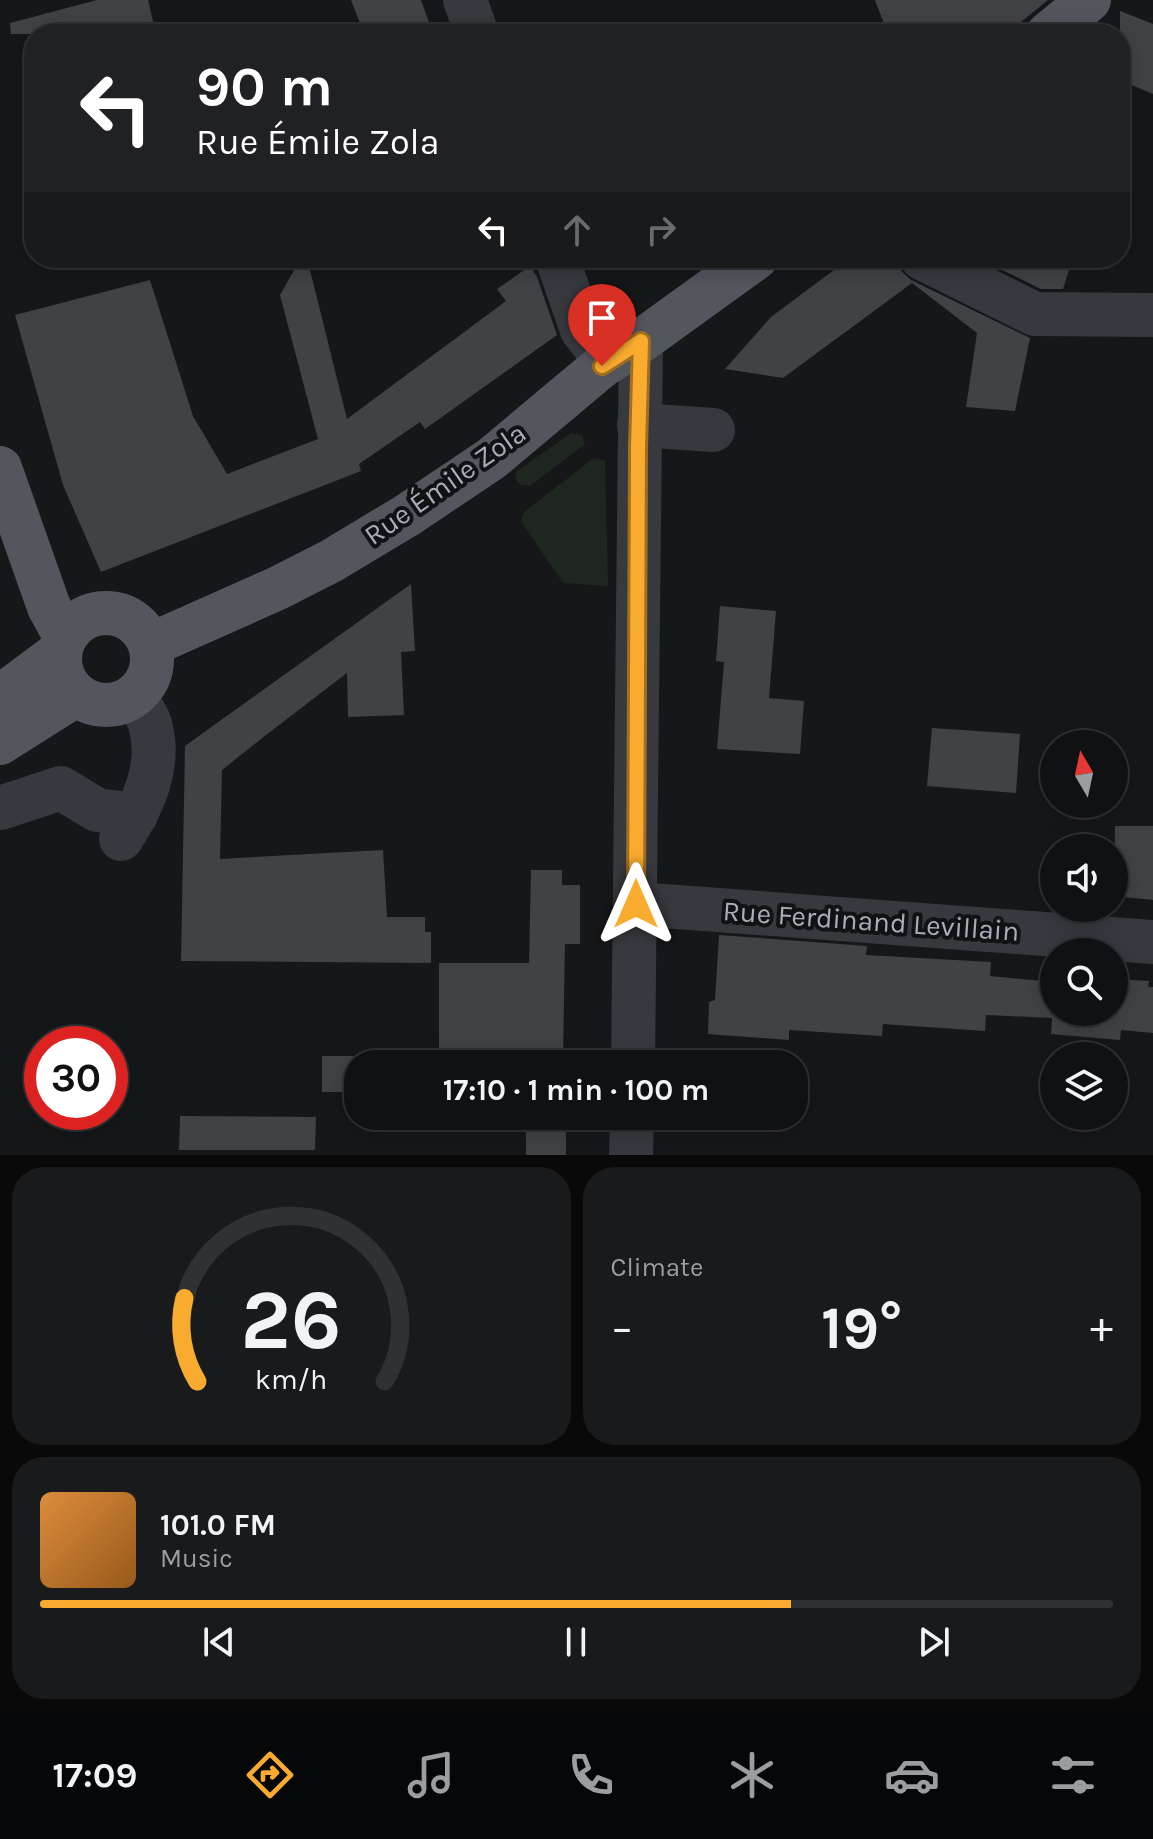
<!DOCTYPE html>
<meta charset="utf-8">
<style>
:root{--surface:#101113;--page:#191a1c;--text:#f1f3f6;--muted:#9c9da0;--line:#303133;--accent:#f8ab2f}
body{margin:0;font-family:Karla,sans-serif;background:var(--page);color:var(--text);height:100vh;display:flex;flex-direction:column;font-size:30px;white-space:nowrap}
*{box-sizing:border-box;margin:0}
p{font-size:26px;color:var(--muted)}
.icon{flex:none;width:44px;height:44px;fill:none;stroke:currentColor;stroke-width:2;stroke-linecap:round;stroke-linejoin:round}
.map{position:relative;height:1155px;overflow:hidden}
.side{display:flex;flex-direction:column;gap:12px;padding:12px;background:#09090a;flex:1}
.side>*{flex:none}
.banner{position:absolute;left:24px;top:24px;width:1106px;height:244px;border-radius:32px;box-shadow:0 4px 20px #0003,0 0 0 2px var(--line);background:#202124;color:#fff;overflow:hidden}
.needle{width:52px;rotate:351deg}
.buttons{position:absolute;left:1040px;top:730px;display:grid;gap:16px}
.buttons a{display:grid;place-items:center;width:88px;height:88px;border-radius:50%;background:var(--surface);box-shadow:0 4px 20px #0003,0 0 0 2px var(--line);font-size:40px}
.speed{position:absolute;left:24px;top:1026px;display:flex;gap:16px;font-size:40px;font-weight:700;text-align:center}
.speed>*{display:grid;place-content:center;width:104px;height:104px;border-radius:50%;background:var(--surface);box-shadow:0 4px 20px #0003,0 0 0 2px var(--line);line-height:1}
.speed .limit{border:12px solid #d22;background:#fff;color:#111}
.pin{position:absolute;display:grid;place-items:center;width:68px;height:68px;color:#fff;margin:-82px -34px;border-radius:50% 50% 50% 0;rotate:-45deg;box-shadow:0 0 8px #0007}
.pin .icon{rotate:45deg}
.me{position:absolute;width:88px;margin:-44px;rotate:0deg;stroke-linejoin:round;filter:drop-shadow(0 0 6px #0008)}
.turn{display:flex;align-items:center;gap:28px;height:168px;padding:0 40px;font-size:36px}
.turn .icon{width:104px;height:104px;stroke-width:2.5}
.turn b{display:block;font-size:56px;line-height:68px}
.lanes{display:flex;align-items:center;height:76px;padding:0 40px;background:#0003;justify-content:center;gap:40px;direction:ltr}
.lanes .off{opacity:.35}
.big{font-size:60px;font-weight:700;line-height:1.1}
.side .tile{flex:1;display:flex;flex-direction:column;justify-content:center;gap:12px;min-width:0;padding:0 28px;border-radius:32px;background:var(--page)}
.side .dial{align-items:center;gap:0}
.dial svg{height:208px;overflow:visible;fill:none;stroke:var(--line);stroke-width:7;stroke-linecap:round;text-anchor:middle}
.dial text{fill:var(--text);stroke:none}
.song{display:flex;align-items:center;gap:24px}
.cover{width:96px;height:96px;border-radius:12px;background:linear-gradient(135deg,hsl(30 70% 55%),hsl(30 70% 35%))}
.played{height:8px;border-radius:4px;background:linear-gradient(90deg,var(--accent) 70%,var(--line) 70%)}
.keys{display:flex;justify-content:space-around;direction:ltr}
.heat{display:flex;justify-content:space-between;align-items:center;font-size:44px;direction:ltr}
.side .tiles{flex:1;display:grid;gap:12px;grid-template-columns:1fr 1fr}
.tile:last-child{grid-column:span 2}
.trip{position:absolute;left:344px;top:1050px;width:464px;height:80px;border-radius:32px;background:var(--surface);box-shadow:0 4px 20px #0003,0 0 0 2px var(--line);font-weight:700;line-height:80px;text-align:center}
.menu{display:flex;height:128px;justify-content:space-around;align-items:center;background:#060708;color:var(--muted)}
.menu .icon{width:56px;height:56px}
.menu .active{color:var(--accent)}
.menu b{font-size:36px;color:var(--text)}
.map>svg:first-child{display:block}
</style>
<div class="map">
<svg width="1153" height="1155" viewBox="0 0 1153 1155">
<rect width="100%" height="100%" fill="#161719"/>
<path fill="#1e271f" d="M 571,433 L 582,435 L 585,444 L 530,486 L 521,485 L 516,480 L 516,472 Z
M 594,458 L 605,461 L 608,586 L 563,583 L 521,521 L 524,512 Z"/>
<path fill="#404246" d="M 97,0 L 148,0 L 156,34 L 11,34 L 10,23 Z
M 351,0 L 421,0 L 431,28 L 414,34 L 364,34 Z
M 875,0 L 1048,0 L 1006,34 L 888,34 Z
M 1120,11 L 1153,24 L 1153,94 L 1120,80 Z
M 301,258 L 307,258 L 347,419 L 506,301 L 497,289 L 530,266 L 537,277 L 557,335 L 425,429 L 420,422 L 359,464 L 361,471 L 101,572 L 63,485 L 15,315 L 150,280 L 193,416 L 227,474 L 318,439 L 280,295 Z
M 850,258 L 897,258 L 901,271 L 911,280 L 1030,338 L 1015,411 L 966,407 L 977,333 L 912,283 L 783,378 L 725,369 L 771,317 Z
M 978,258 L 1073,258 L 1063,289 L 1041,289 Z
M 411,584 L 415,651 L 401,652 L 404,715 L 348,717 L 347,673 L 266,735 L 222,770 L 220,859 L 383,850 L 387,917 L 425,917 L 425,932 L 431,932 L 431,963 L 181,961 L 185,746 Z
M 720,606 L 776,611 L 769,698 L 804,701 L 800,754 L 717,749 L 724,662 L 716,661 Z
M 932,728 L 1020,734 L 1016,793 L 927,786 Z
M 1115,826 L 1153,826 L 1153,900 L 1114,896 Z
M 531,870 L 562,870 L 562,885 L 580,885 L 580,944 L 565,944 L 563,1057 L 574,1057 L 574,1064 L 439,1064 L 439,963 L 529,963 Z
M 719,935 L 867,946 L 866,955 L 991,962 L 990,976 L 1054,982 L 1054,1012 L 1114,1012 L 1114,979 L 1149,981 L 1148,987 L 1153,987 L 1153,1033 L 1121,1030 L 1120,1040 L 1051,1034 L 1052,1018 L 986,1015 L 985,1031 L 883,1024 L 882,1036 L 789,1030 L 789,1040 L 708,1034 L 709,1002 L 715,1000 Z
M 322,1056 L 358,1056 L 358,1092 L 322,1092 Z
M 180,1116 L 316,1117 L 315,1150 L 179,1150 Z
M 526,1116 L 573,1116 L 573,1127 L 566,1127 L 566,1155 L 526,1155 Z"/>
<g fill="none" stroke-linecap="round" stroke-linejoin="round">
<path stroke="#37393e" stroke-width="44" d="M 465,0 L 477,34
M 557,258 L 582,330 L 596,348 L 602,366
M 922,258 L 1035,314 L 1153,315
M 639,425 L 713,430
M 0,808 L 61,788 L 97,810 L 136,815
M 121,839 C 143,805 162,766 150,724 C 147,714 139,704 134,696
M 636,904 L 1153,942
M 633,1064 L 641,341
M 631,1155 L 632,1116"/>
<path stroke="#53565d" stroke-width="44" d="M 1048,34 L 1089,0
M 0,468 L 49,607 L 65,636
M60 659a46 46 0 1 1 92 0a46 46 0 1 1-92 0Z
M 150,645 L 278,588 L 331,561 L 406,516 L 491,459 L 602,366 L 641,341 L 756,258
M 0,697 L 59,653
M 0,743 L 76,695"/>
</g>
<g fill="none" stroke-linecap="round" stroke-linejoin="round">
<g stroke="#a16f1f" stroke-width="20">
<path id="route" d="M 602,366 L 641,341 L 638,448 L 636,904"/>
</g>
<use href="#route" stroke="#f8ab2f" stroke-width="14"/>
</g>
<g text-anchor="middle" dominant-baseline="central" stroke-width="8" stroke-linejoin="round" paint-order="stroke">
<g font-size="28" fill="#a8aeb9" stroke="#111214">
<text transform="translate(445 484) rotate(-35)">Rue Émile Zola</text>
<text transform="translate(871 921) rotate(4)">Rue Ferdinand Levillain</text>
</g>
</g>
</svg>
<div class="buttons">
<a><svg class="needle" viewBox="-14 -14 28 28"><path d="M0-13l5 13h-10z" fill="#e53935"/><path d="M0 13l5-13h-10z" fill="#9c9da0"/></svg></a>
<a><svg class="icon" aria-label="sound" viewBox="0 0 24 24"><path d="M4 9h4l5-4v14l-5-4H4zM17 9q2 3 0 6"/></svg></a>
<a><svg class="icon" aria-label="search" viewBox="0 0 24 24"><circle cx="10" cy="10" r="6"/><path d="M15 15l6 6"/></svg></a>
<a><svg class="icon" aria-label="layers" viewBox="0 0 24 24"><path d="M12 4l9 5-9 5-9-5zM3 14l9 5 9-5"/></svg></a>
</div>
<div class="speed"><div class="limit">30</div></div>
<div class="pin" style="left:602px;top:366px;background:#d93025"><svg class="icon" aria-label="arrive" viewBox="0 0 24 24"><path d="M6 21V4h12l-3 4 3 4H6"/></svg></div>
<svg class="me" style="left:636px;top:904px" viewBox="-20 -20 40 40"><path d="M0-17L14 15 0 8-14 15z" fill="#f8ab2f" stroke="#fff" stroke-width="4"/></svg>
<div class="trip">17:10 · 1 min · 100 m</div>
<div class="banner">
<div class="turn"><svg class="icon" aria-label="left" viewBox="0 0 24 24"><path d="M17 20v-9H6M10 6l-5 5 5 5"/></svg><div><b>90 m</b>Rue Émile Zola</div></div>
<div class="lanes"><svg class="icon" aria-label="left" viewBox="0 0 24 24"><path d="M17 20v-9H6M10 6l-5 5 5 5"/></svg><svg class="icon off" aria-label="ahead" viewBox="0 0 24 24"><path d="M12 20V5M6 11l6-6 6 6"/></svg><svg class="icon off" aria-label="right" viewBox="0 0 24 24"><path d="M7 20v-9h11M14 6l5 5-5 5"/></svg></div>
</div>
</div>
<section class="side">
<div class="tiles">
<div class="tile dial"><svg viewBox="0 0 100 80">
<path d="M14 69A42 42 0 1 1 86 69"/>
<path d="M14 69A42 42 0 0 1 9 37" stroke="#f8ab2f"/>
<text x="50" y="56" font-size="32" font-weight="700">26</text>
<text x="50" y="72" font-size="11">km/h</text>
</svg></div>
<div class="tile"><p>Climate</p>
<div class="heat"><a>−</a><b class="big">19°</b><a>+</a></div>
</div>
<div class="tile">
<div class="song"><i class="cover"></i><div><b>101.0 FM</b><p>Music</p></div></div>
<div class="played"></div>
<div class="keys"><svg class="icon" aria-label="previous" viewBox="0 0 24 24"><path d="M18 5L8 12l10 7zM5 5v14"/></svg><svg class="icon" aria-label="pause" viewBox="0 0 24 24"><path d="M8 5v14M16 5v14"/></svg><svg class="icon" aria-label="next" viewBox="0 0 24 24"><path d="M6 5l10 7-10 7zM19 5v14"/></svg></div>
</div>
</div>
</section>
<nav class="menu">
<b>17:09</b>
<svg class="icon active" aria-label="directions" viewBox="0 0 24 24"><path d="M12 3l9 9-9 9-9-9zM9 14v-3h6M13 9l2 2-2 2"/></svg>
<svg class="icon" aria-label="music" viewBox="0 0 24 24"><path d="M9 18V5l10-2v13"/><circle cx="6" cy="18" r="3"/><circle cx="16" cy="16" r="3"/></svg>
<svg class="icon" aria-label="phone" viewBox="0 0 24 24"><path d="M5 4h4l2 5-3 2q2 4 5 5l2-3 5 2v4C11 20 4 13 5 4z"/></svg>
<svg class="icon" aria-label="climate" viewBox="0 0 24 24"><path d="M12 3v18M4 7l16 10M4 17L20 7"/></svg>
<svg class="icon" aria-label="car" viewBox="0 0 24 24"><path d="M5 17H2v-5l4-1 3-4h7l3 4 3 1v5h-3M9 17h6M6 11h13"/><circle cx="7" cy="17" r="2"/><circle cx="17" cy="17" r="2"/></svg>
<svg class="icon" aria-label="filters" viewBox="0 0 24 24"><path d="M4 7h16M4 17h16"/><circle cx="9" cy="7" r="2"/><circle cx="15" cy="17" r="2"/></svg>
</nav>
